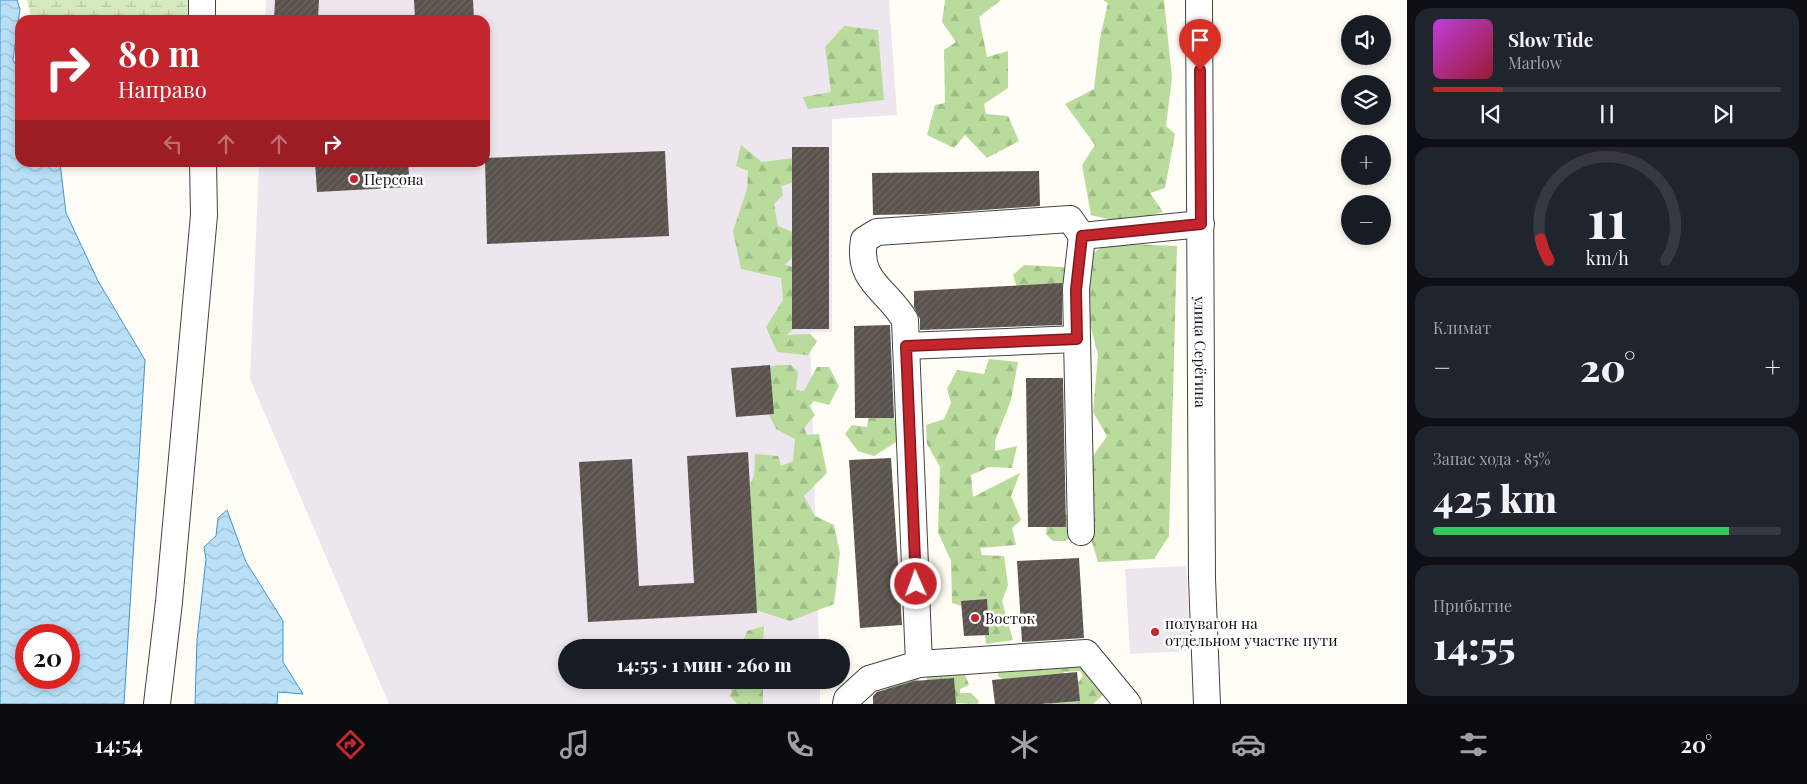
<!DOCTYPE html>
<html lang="ru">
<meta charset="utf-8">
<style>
:root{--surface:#171b24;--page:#20242c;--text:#f1f3f6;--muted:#9ea1a6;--line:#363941;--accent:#c4262e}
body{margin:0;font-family:"Playfair Display",serif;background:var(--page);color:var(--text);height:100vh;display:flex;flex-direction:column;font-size:19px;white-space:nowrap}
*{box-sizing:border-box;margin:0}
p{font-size:16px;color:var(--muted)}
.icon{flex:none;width:28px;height:28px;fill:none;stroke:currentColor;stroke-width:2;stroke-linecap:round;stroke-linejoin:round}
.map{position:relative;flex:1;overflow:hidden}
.details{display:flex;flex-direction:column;gap:8px;padding:8px;background:#0d0f14;width:400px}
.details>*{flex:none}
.top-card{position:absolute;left:15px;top:15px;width:475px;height:152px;border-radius:15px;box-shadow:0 2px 8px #0003;background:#c4262e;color:#fff;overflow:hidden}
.tools{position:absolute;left:1341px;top:15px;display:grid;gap:10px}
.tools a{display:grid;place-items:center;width:50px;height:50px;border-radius:50%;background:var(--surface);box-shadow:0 2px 8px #0003;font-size:25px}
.speed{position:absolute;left:15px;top:624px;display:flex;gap:10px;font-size:25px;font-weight:700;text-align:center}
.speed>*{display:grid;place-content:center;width:65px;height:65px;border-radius:50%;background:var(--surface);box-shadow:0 2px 8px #0003;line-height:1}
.speed .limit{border:8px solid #d22;background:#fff;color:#111}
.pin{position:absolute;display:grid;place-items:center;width:42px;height:42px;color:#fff;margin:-51px -21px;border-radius:50% 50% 50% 0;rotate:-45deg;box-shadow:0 0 5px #0007}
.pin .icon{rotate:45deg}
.me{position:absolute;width:55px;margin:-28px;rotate:358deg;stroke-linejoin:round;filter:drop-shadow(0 0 4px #0008)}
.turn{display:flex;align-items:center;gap:18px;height:105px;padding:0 20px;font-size:22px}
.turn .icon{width:65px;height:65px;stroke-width:2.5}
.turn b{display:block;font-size:35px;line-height:42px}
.lanes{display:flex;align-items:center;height:48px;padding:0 20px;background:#0003;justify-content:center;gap:25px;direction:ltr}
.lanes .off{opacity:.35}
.big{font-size:38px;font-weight:800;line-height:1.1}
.details .tile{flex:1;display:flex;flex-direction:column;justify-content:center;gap:8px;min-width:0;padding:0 18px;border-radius:15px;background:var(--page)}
.details .dial{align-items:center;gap:0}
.dial svg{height:130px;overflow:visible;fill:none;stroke:var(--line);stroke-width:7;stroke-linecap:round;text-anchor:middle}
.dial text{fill:var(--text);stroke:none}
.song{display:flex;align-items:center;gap:15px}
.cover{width:60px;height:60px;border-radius:8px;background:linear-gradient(135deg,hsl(290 70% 55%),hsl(350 70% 35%))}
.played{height:5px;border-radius:2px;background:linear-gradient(90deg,var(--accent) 20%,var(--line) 20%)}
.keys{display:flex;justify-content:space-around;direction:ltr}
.heat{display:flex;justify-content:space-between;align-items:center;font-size:28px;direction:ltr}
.charge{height:8px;border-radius:4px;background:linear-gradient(90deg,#34c759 85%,var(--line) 0)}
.trip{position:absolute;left:558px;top:639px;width:292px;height:50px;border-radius:25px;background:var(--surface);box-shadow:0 2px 8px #0003;font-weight:800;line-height:50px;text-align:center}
.dock{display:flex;height:80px;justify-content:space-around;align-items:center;background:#090b0e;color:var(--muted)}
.dock .icon{width:35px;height:35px}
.dock .active{color:var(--accent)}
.dock b{font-size:22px;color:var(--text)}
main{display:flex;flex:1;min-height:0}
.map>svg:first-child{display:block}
</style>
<main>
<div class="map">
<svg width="1407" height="704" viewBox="0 0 1407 704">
<defs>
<pattern id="forest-firs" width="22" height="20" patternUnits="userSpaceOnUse" patternTransform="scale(1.25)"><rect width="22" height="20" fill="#b9dc9c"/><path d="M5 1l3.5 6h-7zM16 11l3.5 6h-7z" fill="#9ebc85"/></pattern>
<pattern id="wetland-marsh" width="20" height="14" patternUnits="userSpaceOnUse" patternTransform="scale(1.25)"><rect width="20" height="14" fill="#d5ebbd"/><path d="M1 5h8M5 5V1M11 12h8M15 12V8" fill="none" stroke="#b6c8a1"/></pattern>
<pattern id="water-waves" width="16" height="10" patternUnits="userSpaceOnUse" patternTransform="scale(1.25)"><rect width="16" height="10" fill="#b9e0f7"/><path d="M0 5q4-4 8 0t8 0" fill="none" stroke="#9ebfd3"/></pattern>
<pattern id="building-hatch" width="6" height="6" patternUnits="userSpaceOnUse" patternTransform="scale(1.25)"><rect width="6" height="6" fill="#5a524d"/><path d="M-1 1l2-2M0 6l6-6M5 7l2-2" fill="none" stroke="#6d6662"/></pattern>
</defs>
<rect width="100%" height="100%" fill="#fffdf5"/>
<path fill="#eee6ef" d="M 266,0 L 889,0 L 897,115 L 832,119 L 832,332 L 810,332 L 819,647 L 566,648 L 566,680 L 820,680 L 820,704 L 389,704 L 250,379 L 259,163 L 485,162 L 485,20 L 265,20 Z
M 1186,566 L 1191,651 L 1130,654 L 1125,569 Z"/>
<path fill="url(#forest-firs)" d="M 945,0 L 1001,0 L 979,17 L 987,57 L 1008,51 L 1008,88 L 984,104 L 986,114 L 1008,116 L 1019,141 L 987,158 L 965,135 L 954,148 L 927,135 L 935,105 L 945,103 L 944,50 L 956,42 L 942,22 Z
M 1103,0 L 1164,0 L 1172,78 L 1166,126 L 1175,134 L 1165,188 L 1150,193 L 1163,212 L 1126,223 L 1091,215 L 1082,165 L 1095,145 L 1065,104 L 1094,89 L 1100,38 L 1108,3 Z
M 844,26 L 878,30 L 884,100 L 808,109 L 803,97 L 831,92 L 825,47 Z
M 741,145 L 762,162 L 801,157 L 799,181 L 781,186 L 783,195 L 774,204 L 778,226 L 800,235 L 801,249 L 785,265 L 805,270 L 813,309 L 787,335 L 810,334 L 817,341 L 808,355 L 777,352 L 766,327 L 783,300 L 781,278 L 741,269 L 733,231 L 747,189 L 748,171 L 736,166 Z
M 1107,243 L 1177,246 L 1169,536 L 1154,559 L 1098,562 L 1092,542 L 1088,500 L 1093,456 L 1107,436 L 1093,412 L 1098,355 L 1083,297 L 1088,257 Z
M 1024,265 L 1063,267 L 1073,284 L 1056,295 L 1019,294 L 1013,275 Z
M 989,359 L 1018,362 L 1011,400 L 995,441 L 995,451 L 1017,446 L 1012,468 L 989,467 L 971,475 L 973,497 L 1020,473 L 1011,496 L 1021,520 L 1012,528 L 1016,545 L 980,548 L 982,555 L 1004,556 L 1008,585 L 1002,601 L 1013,640 L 986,644 C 984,615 978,611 952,603 L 951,561 L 938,532 L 940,467 L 927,444 L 926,425 L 944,419 L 951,403 L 947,389 L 957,370 L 984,374 Z
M 778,365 L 791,365 L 798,372 L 796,390 L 804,391 L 817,367 L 829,367 L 839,386 L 829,405 L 814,401 L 809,406 L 815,415 L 804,428 L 807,435 L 819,434 L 827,473 L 804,496 L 815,516 L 834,525 L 840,553 L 834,604 L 790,621 L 746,607 L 745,499 L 754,475 L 755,454 L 778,456 L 781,466 L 793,461 L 795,439 L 776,429 L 765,407 L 758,369 Z
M 869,413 L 890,414 L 898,424 L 896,442 L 874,456 L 858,451 L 845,434 L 852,425 L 867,427 Z
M 1056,513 L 1074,516 L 1077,533 L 1065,541 L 1053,541 L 1046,534 L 1047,521 Z
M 764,626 L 763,647 L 741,647 L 747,631 Z
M 1076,654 L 1100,678 L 1103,695 L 1093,704 L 1049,704 L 1051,697 L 1068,697 L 1083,676 L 1080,671 L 1064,672 L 1057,687 L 1013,687 L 998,676 L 999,663 Z
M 936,668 L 965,674 L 969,685 L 960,689 L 960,693 L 971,693 L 979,701 L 978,704 L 897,701 L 878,677 L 917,675 L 921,687 L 928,685 L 926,674 Z
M 734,680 L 763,680 L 763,704 L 737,704 L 730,696 Z"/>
<path fill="url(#wetland-marsh)" d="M 27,0 L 191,0 L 191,20 L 32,20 Z"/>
<path fill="url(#water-waves)" stroke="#3f96cf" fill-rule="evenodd" d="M 0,0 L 17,0 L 20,9 L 13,60 L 20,73 L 20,162 L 60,163 L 66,213 L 98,281 L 145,360 L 124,704 L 0,704 ZM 26,635 L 69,635 L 69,678 L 26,678 Z
M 227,510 L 246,562 L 283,621 L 283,662 L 303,694 L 278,692 L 277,704 L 195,704 L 197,640 L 206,559 L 204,547 L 216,536 L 218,518 Z"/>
<path fill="url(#building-hatch)" d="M 275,0 L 319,0 L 318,20 L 274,20 Z
M 414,0 L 473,0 L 474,20 L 415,20 Z
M 792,147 L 829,147 L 829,329 L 792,329 Z
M 665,151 L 669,236 L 487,244 L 485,158 Z
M 315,162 L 408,162 L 410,187 L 317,192 Z
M 1039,171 L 1040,206 L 926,214 L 873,215 L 872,173 Z
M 1062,283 L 1062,325 L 920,330 L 920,319 L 914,307 L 914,291 Z
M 890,325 L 894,418 L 855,418 L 854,326 Z
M 770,365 L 774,414 L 736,417 L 731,368 Z
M 1026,378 L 1063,378 L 1066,527 L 1028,527 Z
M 748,452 L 757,613 L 588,622 L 579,462 L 632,459 L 639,586 L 694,583 L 687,456 Z
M 891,458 L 902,625 L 860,628 L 849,460 Z
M 1079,558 L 1084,638 L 1022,642 L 1017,561 Z
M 987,599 L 989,635 L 964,636 L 961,601 Z
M 1077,672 L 1080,701 L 1041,704 L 995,704 L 992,680 Z
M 954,678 L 956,704 L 873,704 L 873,696 L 877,692 L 914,681 Z"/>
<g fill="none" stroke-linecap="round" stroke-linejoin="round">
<g stroke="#444" stroke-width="28">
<g id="minor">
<path d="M 202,0 L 202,20"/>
<path id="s1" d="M 1199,0 L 1202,579 L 1207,704"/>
<path d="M 906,346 L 1077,339"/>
<path d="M 1081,532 L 1076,289 L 1082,236"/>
<path d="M 157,704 L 169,602 L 204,215 L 203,162"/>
<path d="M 846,704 L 847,699 L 869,679 L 919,664"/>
<path d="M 1128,704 L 1086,653 L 919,664 L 905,320 C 886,288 857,282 864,240 L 877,232 L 1070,219 L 1082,236 L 1201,224"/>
</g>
</g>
<use href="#minor" stroke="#fff" stroke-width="26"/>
</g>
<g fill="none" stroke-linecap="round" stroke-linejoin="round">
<g stroke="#7f191e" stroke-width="12">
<path id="route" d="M 916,584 L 906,346 L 1077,339 L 1076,290 L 1082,236 L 1201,224 L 1200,70"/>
</g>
<use href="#route" stroke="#c4262e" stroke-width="9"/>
</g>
<g fill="#c4262e" stroke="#fff" stroke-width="2">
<circle cx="354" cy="179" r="5"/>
<circle cx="975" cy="618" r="5"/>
<circle cx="1155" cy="632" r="5"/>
</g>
<g text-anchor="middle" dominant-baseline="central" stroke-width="5" stroke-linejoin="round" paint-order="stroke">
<g font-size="15" fill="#111" stroke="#fff" text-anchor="start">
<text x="364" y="179">Персона</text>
<text x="985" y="618">Восток</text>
<text x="1165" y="623">полувагон на<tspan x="1165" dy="17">отдельном участке пути</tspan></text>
</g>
<g font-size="15" fill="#111" stroke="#fff">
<text stroke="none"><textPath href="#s1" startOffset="352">улица Серёгина</textPath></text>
</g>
</g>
</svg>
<div class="tools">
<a><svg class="icon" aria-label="sound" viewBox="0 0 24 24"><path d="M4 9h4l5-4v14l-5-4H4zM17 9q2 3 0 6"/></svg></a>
<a><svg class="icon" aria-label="layers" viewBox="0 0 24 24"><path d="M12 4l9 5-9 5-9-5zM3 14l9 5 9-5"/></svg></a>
<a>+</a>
<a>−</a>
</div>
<div class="speed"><div class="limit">20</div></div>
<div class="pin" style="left:1200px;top:70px;background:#d93025"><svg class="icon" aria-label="arrive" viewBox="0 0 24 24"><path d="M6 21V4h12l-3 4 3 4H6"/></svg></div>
<svg class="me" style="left:916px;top:584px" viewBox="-20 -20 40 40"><circle r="17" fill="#c4262e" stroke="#fff" stroke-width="3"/><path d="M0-11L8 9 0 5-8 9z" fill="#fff"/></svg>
<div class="trip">14:55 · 1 мин · 260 m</div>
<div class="top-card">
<div class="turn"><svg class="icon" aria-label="right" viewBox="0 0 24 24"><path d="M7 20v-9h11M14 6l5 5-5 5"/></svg><div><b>80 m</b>Направо</div></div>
<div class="lanes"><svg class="icon off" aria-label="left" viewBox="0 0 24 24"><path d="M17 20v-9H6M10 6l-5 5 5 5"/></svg><svg class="icon off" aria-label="ahead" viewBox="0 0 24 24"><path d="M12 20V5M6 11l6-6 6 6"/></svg><svg class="icon off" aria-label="ahead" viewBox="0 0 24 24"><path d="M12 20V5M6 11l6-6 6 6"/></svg><svg class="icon" aria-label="right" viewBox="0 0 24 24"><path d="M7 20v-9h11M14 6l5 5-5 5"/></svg></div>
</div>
</div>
<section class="details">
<div class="tile">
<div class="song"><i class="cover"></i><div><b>Slow Tide</b><p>Marlow</p></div></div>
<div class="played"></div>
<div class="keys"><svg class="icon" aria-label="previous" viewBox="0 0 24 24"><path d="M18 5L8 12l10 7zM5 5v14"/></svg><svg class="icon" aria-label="pause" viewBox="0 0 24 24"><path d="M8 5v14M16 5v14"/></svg><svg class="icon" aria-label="next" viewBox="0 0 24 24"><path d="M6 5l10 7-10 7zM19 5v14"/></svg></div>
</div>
<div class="tile dial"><svg viewBox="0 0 100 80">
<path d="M14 69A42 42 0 1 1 86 69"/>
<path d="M14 69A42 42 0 0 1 9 56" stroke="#c4262e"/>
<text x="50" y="56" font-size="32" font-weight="700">11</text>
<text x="50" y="72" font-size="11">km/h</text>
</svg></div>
<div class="tile"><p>Климат</p>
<div class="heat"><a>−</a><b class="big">20°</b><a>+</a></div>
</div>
<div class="tile"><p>Запас хода · 85%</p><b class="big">425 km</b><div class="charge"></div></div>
<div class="tile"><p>Прибытие</p><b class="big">14:55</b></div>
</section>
</main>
<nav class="dock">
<b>14:54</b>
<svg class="icon active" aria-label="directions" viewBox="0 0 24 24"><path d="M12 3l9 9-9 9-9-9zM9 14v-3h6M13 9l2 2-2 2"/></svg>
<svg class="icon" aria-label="music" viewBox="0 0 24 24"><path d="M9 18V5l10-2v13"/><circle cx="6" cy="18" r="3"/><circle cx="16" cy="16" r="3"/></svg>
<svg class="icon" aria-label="phone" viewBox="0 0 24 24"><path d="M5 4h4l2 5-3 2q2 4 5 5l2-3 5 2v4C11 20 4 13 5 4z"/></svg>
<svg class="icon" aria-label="climate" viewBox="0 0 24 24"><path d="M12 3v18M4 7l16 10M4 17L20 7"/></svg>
<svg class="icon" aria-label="car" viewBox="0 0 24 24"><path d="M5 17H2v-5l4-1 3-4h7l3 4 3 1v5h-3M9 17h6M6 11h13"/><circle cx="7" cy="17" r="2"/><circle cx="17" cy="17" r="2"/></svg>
<svg class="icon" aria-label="filters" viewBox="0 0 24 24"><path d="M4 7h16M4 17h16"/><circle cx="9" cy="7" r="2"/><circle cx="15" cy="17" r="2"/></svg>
<b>20°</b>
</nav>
